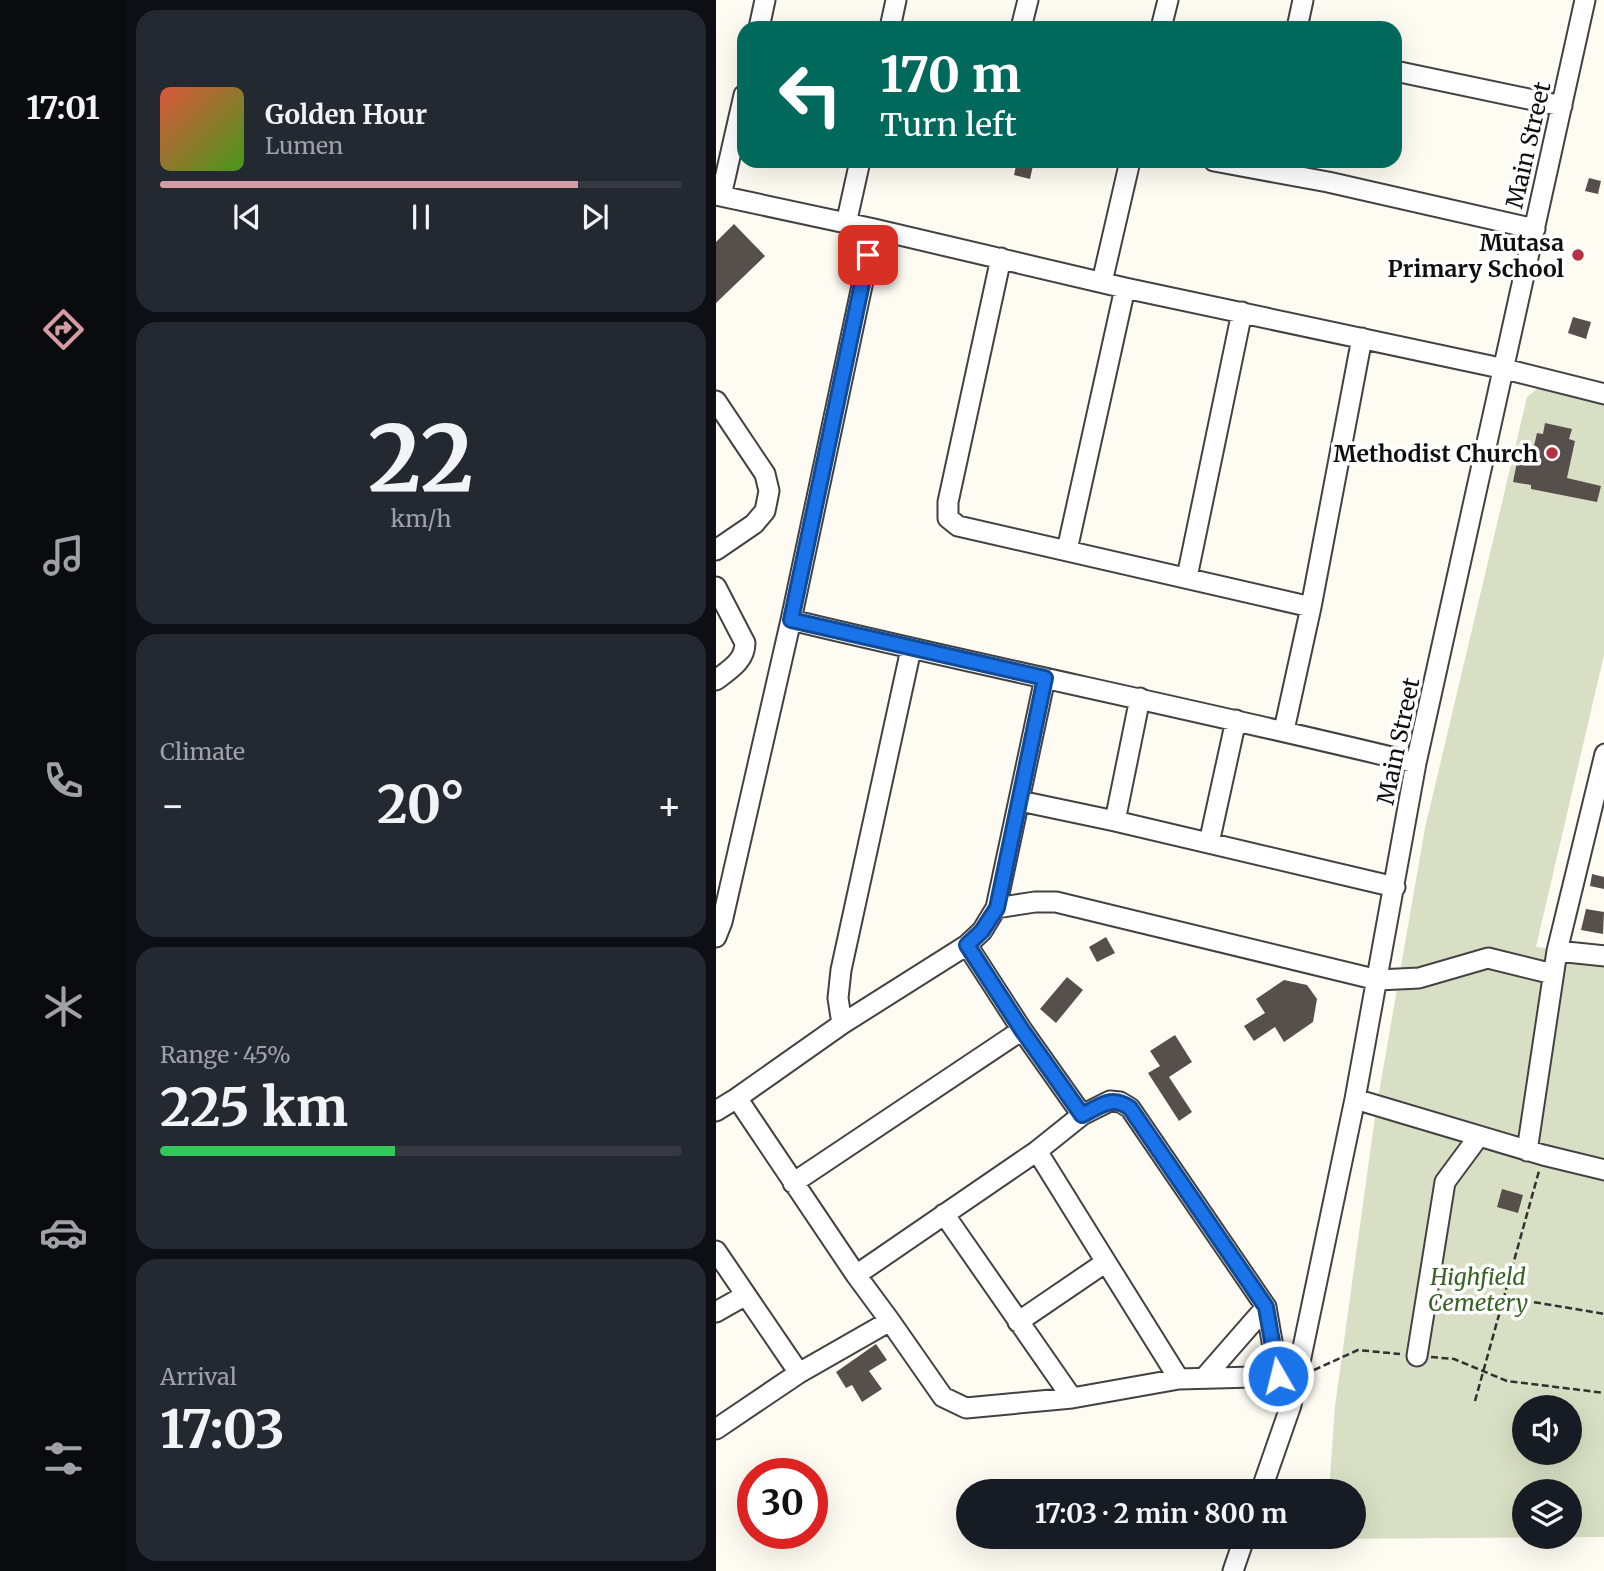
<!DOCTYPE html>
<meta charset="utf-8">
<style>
:root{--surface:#171b24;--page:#242831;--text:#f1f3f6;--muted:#9ea1a6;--line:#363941;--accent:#d69ca6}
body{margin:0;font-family:Merriweather,serif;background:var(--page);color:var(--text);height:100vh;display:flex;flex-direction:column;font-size:26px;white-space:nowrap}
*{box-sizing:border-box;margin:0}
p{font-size:23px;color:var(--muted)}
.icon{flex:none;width:38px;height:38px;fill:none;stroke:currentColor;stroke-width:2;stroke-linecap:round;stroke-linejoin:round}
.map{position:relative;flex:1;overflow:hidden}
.details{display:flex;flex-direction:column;gap:10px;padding:10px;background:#0d0f14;width:590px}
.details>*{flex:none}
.banner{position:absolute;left:21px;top:21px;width:665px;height:147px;border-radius:21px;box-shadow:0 7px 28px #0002;background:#00695c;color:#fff;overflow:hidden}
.buttons{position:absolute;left:796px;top:1395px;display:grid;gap:14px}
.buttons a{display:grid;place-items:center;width:70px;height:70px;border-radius:50%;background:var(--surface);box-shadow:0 7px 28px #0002;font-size:35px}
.speed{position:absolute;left:21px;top:1458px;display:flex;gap:14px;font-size:35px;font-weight:700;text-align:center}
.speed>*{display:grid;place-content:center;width:91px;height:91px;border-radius:50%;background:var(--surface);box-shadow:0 7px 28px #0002;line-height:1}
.speed .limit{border:10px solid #d22;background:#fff;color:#111}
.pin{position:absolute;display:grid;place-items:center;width:60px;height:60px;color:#fff;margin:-30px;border-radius:14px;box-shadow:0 4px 10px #0006}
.me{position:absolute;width:77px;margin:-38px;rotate:352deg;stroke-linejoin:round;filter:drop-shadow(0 0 5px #0008)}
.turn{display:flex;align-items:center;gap:24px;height:147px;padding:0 28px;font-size:32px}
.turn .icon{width:91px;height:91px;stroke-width:2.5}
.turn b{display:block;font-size:49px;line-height:60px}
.big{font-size:52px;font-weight:700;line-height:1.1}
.details .widget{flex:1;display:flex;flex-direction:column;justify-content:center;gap:10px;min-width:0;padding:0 24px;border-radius:21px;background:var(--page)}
.details .dial{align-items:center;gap:0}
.dial b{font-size:91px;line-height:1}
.song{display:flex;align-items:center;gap:21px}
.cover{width:84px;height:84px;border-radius:10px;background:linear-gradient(135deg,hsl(10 70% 55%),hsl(100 70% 35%))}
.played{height:7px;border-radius:4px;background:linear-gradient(90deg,var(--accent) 80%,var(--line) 80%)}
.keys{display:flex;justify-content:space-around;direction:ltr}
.heat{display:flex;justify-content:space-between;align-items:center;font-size:38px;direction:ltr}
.charge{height:10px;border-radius:5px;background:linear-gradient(90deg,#34c759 45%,var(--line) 0)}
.trip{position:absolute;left:240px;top:1479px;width:410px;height:70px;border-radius:35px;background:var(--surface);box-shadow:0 7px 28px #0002;font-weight:700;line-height:70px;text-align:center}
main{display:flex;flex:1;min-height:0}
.tabs{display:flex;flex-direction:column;width:126px;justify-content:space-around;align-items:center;background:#090b0e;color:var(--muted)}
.tabs .icon{width:49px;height:49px}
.tabs .active{color:var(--accent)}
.tabs b{font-size:32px;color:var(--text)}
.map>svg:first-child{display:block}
</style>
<main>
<nav class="tabs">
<b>17:01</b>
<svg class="icon active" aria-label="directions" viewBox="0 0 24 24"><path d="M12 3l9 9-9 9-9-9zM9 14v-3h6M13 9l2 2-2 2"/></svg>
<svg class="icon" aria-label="music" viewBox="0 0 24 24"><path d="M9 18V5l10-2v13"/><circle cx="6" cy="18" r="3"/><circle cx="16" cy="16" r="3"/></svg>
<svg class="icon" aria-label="phone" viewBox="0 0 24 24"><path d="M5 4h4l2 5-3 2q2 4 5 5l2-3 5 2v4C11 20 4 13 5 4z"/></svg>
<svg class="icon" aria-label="climate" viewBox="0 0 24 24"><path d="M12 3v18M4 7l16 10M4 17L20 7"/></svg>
<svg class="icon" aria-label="car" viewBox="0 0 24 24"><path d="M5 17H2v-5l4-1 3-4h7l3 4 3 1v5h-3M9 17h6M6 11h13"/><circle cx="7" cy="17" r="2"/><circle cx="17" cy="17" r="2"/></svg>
<svg class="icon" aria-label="filters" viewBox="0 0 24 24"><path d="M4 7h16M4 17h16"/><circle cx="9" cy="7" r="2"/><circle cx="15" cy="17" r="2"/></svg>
</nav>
<section class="details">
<div class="widget">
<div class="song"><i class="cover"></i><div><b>Golden Hour</b><p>Lumen</p></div></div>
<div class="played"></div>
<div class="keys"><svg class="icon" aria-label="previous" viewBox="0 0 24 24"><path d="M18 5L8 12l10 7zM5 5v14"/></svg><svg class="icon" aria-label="pause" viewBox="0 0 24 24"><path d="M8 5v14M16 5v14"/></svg><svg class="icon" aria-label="next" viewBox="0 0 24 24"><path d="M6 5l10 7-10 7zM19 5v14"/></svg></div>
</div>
<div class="widget dial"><b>22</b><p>km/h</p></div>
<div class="widget"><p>Climate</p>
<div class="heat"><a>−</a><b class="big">20°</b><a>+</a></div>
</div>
<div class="widget"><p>Range · 45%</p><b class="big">225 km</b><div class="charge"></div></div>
<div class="widget"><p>Arrival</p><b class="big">17:03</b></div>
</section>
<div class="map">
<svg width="889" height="1571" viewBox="0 0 889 1571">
<rect width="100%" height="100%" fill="#fefbf2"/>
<path fill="#d9dfc4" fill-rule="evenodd" d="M 822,388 L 888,403 L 888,655 L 820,947 L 888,955 L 888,1537 L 617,1539 L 616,1537 L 637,1536 L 637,1491 L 613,1491 L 619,1406 L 660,1110 L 709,828 L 811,397 ZM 808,1407 L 854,1407 L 854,1452 L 808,1452 ZM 808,1491 L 854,1491 L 854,1536 L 808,1536 Z"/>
<path fill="#574f4c" d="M 301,161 L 318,161 L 314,179 L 298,175 Z
M 873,178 L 885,181 L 882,194 L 869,191 Z
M 18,224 L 49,256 L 0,303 L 0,242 Z
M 857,317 L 875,322 L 870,339 L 852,333 Z
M 829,423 L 856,429 L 853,439 L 859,441 L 851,478 L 885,486 L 881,502 L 815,489 L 815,485 L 797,482 L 803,452 L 816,455 L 821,433 L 827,434 Z
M 876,874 L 888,877 L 888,889 L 874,886 Z
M 870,909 L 888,912 L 887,934 L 865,930 Z
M 390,937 L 399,953 L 381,962 L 373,947 Z
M 351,977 L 367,990 L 340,1023 L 324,1009 Z
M 568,980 L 591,985 L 601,999 L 597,1022 L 568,1042 L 559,1027 L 538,1041 L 528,1026 L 549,1013 L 540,999 Z
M 459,1035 L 476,1062 L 453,1077 L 476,1112 L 463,1121 L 432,1073 L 444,1066 L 434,1051 Z
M 786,1189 L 807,1195 L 802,1213 L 781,1207 Z
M 160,1344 L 171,1360 L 153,1371 L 166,1389 L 146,1402 L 136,1385 L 130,1388 L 120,1372 Z"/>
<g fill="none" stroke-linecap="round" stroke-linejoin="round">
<g stroke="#424242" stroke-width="23">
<path id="minor" d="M 43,28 L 49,0
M 174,28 L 180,0
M 305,28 L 312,0
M 445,28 L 452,0
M 581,28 L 587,0
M 679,71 L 846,106
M 498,161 L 612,182 L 819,229
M 0,195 L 158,229 L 409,288 L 789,369 L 889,394
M 5,196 L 28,95
M 130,224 L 144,161
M 285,258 L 232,502 L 232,518 L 242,526 L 595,607
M 386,282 L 414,161
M 0,401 L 49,474 L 53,491 L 49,511 L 38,524 L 0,550
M 351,550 L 409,288
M 471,577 L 526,312
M 0,587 L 29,643 C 29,661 13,670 0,680
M 75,620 C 283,670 492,712 700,763
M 568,730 L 595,607 L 646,338
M 304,801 L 399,821 L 679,887
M 399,821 L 424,698
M 493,843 L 520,720
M 280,908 L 319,902 L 340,902 L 662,980 L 703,978 L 772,958 L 837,974
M 0,937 L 6,922 L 75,620 L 158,229
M 251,945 L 306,1030 L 366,1115
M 841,951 L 889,956
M 126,1024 L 122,998 L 125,970 L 195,649
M 639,1099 L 827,1155 L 889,1170
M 0,1111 L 21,1098
M 811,1151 L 841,951 L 889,754
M 77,1183 L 306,1030
M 228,1214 L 356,1398
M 0,1251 L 83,1373
M 390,1262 L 463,1379
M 140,1275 L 321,1151 L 366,1115 L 394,1101 L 404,1102 L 414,1108 L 550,1307 L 562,1376
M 0,1312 L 30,1295
M 174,1321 L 227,1397 L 250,1408 L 356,1398 L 463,1379 L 573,1376
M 302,1322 L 390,1262 L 321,1151
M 701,1356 L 729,1182 L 763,1136
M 488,1378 L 550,1307
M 0,1429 L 83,1373 L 174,1321 L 140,1275 L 21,1098 L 126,1024 L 251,945 L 266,931 L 280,908 L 329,678
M 545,1491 L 575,1405 L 639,1099 L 700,763 L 869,0
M 517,1571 L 529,1536"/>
</g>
<path stroke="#313131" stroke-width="2.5" stroke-dasharray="7 3.5" stroke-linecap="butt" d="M 787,1297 L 889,1314
M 715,1357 L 738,1359 L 791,1381 L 889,1393
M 598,1370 L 642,1350 L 684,1354
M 759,1401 L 823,1171"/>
<use href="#minor" stroke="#fff" stroke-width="19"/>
</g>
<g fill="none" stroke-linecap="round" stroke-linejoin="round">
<g stroke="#114b97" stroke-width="18">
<path id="route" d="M 152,255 L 75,620 L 329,678 L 281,908 L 266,931 L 251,945 L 306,1030 L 366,1115 C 385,1106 395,1095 414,1108 L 550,1307 L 562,1376"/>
</g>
<use href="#route" stroke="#1a73e8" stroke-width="12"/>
</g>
<g fill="#b53144" stroke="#fff" stroke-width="2.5">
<circle cx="862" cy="255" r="7"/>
<circle cx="836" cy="453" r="7"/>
</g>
<g text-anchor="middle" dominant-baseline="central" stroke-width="7" stroke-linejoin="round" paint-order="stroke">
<g font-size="23" fill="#0f0f0f" stroke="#fff">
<text transform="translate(812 145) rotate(-77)">Main Street</text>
<text transform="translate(682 741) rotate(-78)">Main Street</text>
</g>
<g font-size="23" font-weight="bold" fill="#0f0f0f" stroke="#fff" text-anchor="end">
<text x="848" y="242">Mutasa<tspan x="848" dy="26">Primary School</tspan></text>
<text x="822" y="453">Methodist Church</text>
</g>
<g font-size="23" font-style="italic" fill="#376324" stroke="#fff">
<text x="762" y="1276">Highfield<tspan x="762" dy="26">Cemetery</tspan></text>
</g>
</g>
</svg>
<div class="buttons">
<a><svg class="icon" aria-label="sound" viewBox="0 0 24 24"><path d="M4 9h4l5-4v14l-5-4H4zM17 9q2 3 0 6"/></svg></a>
<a><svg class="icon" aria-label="layers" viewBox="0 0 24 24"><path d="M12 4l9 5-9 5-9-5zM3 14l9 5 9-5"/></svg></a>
</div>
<div class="speed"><div class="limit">30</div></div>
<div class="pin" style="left:152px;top:255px;background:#d93025"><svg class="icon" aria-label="arrive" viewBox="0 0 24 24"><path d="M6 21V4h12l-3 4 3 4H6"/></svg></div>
<svg class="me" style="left:562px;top:1376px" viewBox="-20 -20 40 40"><circle r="17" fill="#1a73e8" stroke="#fff" stroke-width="3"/><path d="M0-11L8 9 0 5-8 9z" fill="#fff"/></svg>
<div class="trip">17:03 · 2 min · 800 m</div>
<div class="banner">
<div class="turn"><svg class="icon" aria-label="left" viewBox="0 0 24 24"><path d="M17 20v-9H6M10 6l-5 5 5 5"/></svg><div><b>170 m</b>Turn left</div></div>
</div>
</div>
</main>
